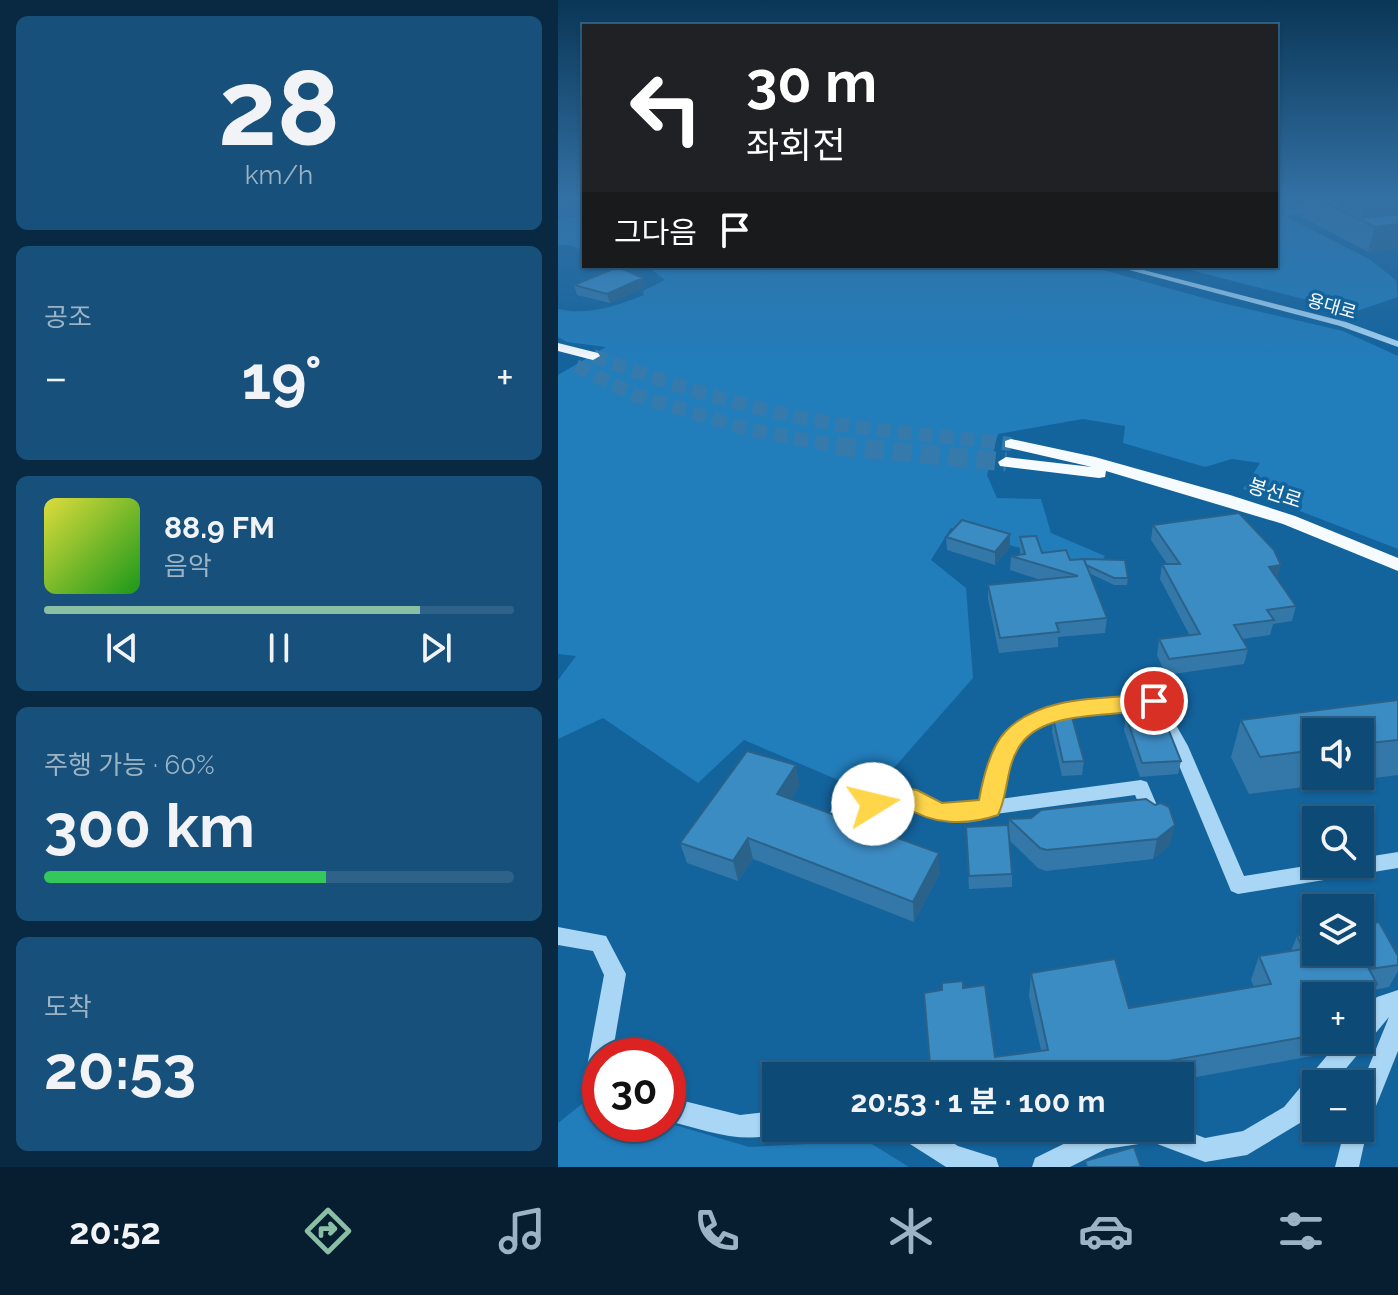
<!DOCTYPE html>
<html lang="ko">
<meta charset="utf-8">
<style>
:root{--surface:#0e4a76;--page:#17517b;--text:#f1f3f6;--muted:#9bb3c5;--line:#2e6288;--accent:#8abfa5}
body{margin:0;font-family:Raleway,"Noto Sans KR",sans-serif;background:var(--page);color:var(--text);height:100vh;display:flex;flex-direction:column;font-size:30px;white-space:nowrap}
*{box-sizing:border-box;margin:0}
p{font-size:26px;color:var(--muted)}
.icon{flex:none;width:44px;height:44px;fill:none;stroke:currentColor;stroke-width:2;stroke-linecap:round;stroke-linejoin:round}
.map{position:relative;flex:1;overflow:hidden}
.sheet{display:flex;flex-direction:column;gap:16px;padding:16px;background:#082941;width:558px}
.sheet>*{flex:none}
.hud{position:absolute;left:24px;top:24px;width:696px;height:244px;border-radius:0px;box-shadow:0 2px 6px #0004,0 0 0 2px var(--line);background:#202124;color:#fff;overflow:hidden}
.controls{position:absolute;left:744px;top:718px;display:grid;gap:16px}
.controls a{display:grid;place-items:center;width:72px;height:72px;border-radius:0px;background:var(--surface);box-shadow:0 2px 6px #0004,0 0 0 2px var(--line);font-size:40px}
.speed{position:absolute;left:24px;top:1038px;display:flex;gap:16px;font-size:40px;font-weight:700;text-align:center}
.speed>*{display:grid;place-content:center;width:104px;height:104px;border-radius:50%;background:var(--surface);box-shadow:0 2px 6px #0004,0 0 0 2px var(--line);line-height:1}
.speed .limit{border:12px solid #d22;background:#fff;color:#111}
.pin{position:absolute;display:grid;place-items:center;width:68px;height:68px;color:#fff;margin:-34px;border:4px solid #fff;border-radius:50%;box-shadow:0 2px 8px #0007}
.me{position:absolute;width:88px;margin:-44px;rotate:81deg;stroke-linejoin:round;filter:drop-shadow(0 0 6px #0008)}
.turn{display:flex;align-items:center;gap:28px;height:168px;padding:0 32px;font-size:36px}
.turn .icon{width:104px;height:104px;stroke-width:2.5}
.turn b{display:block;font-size:56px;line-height:68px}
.then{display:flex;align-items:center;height:76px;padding:0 32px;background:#0003;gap:16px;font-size:30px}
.big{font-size:60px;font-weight:700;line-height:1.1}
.sheet .card{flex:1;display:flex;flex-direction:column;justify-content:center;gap:12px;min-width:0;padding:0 28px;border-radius:12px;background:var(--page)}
.sheet .dial{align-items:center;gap:0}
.dial b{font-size:104px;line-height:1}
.song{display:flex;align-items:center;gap:24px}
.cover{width:96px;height:96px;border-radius:12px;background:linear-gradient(135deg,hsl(60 70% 55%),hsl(120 70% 35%))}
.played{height:8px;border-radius:4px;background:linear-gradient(90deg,var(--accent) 80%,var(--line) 80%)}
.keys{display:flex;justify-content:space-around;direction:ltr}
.heat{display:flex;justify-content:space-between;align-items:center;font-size:44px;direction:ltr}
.charge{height:12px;border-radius:6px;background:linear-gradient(90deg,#34c759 60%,var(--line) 0)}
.trip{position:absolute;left:204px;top:1062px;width:432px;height:80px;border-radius:0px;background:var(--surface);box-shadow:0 2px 6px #0004,0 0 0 2px var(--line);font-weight:700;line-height:80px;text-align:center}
.menu{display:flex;height:128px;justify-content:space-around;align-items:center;background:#061e2f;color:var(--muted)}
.menu .icon{width:56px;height:56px}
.menu .current{color:var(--accent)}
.menu b{font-size:36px;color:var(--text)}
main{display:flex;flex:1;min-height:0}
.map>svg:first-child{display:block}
</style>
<main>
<section class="sheet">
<div class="card dial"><b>28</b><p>km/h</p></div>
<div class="card"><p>공조</p>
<div class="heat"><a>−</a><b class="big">19°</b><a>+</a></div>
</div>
<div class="card">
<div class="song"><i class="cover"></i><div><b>88.9 FM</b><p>음악</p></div></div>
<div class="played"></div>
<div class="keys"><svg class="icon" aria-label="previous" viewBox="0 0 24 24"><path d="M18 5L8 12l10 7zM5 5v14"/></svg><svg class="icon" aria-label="pause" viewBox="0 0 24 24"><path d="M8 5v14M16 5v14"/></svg><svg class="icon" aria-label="next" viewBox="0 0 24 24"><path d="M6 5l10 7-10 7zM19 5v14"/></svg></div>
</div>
<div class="card"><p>주행 가능 · 60%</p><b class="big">300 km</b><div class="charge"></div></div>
<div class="card"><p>도착</p><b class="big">20:53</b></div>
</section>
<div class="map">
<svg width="840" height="1167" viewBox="0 0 840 1167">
<rect width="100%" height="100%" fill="#13639d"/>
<path fill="#227dbb" d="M 747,198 L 840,198 L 788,209 L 727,216 L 811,259 L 838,280 L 840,297 L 796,312 L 616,266 L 718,266 L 718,215 L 726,215 L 728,208 L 757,202 Z
M 26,216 L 26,251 L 11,245 L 0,245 L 0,220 Z
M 62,266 L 531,266 L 660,302 L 785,331 L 840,356 L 840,549 L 685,489 L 702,463 L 674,459 L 647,467 L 565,443 L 567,426 L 525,419 L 440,434 L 429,475 L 439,498 L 483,499 L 493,533 L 547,556 L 538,570 L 393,528 L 373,560 L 408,588 L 415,678 L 313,794 L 186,740 L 140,783 L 45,718 L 0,739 L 0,680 L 18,656 L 0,654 L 0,375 L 48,347 L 9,342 L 0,337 L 0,309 C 29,316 58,306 86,295 L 85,291 L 107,280 L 90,267 Z
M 29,1100 L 42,1104 L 42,1124 L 110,1123 L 191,1147 L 309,1141 L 351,1167 L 0,1167 L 0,1123 Z"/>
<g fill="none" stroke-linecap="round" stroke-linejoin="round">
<path stroke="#367aac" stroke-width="14" stroke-dasharray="14 7" stroke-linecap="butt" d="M 35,356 C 102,381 170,403 240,417 C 311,431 382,436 453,444
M 18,366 L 79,396 L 193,430 L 290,448"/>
<path stroke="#367aac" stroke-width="19" stroke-dasharray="19 9" stroke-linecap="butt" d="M 279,446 L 448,462"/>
<path fill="#a9d6f4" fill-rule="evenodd" d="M 556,266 L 570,266 L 788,322 L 840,341 L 840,347 L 782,326 Z
M 596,695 L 602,697 L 630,746 L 686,876 L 760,864 L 802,864 L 802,858 L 840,852 L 840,868 L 680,894 L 673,891 L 613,746 L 591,707 C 548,712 479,706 455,751 C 447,766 445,783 442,799 L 583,780 L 589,782 L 603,815 L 600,820 L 594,823 L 588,820 L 577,795 L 393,820 L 369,816 L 345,805 L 321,809 L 311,829 L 304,832 L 274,819 L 271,814 L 274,809 L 280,806 L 300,814 L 309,799 L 329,792 L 346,790 L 380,805 L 399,805 L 423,802 C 428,778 433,752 449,733 C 484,695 550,699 596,695 Z
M 0,927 L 48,936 L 68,974 L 54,1056 L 42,1056 L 42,1097 L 30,1091 L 26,1083 L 46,975 L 35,951 L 0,945 Z
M 840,990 L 840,1051 L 810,1126 L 801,1167 L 777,1167 L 787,1128 L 802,1128 L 802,1088 L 831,1017 L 775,1084 L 758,1084 L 758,1104 L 742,1123 L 689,1155 L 647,1162 L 594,1142 L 548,1149 L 512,1167 L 474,1167 L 477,1158 L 538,1128 L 621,1128 L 647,1138 L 685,1131 L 726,1107 L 782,1040 L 802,1040 L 802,1017 L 819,997 Z
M 110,1097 L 182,1115 L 218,1111 L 218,1128 L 228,1128 L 226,1131 C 188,1147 148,1130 110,1121 Z
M 338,1128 L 372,1128 L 400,1146 L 438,1158 L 441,1167 L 388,1167 L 341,1137 Z"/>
<path fill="#f6fbff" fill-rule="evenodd" d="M 0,343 L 40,353 L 42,356 L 35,360 L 0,351 Z
M 453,439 L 537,457 L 672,495 L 737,516 L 840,558 L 840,571 L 725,524 L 548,471 L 547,477 L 541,478 L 442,466 L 440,462 L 448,457 L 534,467 L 447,447 L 447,441 Z"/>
</g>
<path fill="#3478a9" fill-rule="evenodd" d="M 747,198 L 840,198 L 840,248 L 810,252 L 743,216 Z
M 85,278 L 87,287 L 52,303 L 19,295 L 16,285 Z
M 595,525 L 720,579 L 738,606 L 734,621 L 715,624 L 712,635 L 684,639 L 690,649 L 686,664 L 608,675 L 599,655 L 601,639 L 632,636 L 602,579 L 604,564 L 609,564 L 593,540 Z
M 388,537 L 452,547 L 437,565 L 389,550 Z
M 462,537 L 484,553 L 570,578 L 569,585 L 556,585 L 531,573 L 549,618 L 547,633 L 500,637 L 500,647 L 441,653 L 430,599 L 430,585 L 483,580 L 452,570 L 453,556 L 462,555 Z
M 840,700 L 840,775 L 691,794 L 673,757 L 683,720 ZM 758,732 L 802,732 L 802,776 L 758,776 Z
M 568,716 L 589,718 L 603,727 L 623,761 L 620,774 L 582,777 L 566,730 Z
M 495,718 L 526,761 L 524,775 L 504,776 L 494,732 Z
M 242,786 L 233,799 L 382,873 L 356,922 L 195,859 L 180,881 L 129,863 L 122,843 Z
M 588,799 L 612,845 L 595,859 L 488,871 L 480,868 L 451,840 L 454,874 L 454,887 L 411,889 L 408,827 L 451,832 L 451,819 L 473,818 Z
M 739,936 L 840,956 L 840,971 L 831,987 L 816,990 L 804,1010 L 802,1010 L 802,996 L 758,996 L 758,1040 L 768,1040 L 760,1055 L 622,1080 L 622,1076 L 373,1076 L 405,988 L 437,1057 L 483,1050 L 471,996 L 473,973 L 571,1008 L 696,987 L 693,980 L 701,956 L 733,951 Z
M 437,1128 L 457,1128 L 437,1131 Z"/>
<path fill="#2a6289" d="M 795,198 L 840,198 L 840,248 L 810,252 L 817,227 L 803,220 L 806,209 L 802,206 L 799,218 L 780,204 L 782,200 Z
M 85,278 L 87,287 L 52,303 L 49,294 Z
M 452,534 L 452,547 L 437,565 L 437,552 Z
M 723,565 L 719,580 L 711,567 Z
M 238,765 L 242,786 L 223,814 L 219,794 Z
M 617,825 L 612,845 L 595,859 L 599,839 Z
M 190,838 L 195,859 L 180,881 L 175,861 Z
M 381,853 L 382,873 L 356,922 L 355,902 Z
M 819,984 L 807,1007 L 804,1010 L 816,987 Z"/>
<path fill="#3c8cc4" stroke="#2a6289" stroke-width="2" d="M 759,198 L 795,198 L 782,200 L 780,204 L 805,218 L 840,214 L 840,224 L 817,227 Z
M 840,201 L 840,204 L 806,209 L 802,206 Z
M 60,267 L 85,278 L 49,294 L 16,285 Z
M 681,513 L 716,550 L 723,565 L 711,567 L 738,606 L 709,610 L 716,620 L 676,625 L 690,649 L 611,659 L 601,639 L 642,634 L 604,564 L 622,564 L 595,525 Z
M 404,520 L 452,534 L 437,552 L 388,537 Z
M 478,536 L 484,553 L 508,550 L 512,560 L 526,559 L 549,618 L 498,623 L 501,632 L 442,638 L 430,585 L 520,576 L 453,556 L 467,554 L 462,537 Z
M 526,559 L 567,560 L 570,578 L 556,578 L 528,565 Z
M 840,700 L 840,740 L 802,744 L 802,732 L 758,732 L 758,750 L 702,757 L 683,720 Z
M 587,714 L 589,718 L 599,717 L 603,727 L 609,726 L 623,761 L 584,763 L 568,716 Z
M 514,717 L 526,761 L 505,762 L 495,718 Z
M 189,751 L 238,765 L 219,794 L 381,853 L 355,902 L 190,838 L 175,861 L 122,843 Z
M 588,799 L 597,805 L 603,803 L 611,807 L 617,825 L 599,839 L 489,850 L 482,848 L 451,819 L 473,818 L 483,810 Z
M 450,825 L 454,874 L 411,876 L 408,827 Z
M 821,922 L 840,956 L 840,965 L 811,969 L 819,984 L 816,987 L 789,991 L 792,996 L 758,996 L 758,1035 L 542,1073 L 543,1076 L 373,1076 L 366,993 L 384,990 L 384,983 L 405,981 L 405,988 L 427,985 L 437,1057 L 490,1050 L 473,973 L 557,959 L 571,1008 L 713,984 L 701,956 L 746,949 L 739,936 L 758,933 L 758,952 L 802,952 L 802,925 Z
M 576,1147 L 583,1167 L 529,1167 L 527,1161 Z"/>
<linearGradient id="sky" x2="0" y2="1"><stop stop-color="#0a3656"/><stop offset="0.55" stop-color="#3371a5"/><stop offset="1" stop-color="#3371a5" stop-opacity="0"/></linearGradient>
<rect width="840" height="362" fill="url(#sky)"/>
<path fill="#ffd54a" stroke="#a68a30" stroke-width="2" d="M 596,694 L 603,696 L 606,701 L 603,707 C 563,719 489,707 463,744 C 447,766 451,793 440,815 C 408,826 374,825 346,806 L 315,814 L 306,811 L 303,804 L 306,797 L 337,787 L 359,790 L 384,803 L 421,800 C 425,778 432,747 448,731 C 484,694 548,699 596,694 Z"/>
<g text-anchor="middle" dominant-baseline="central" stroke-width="7" stroke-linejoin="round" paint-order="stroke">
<g font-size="18" fill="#fff" stroke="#13639d">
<text transform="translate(774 306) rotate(16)">용대로</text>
</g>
<g font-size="20" fill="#fff" stroke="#13639d">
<text transform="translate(717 493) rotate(18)">봉선로</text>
</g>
</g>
</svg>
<div class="controls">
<a><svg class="icon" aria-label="sound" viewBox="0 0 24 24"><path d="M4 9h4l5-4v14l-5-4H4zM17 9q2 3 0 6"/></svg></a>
<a><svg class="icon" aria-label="search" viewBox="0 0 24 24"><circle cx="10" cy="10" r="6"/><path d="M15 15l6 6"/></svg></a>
<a><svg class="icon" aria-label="layers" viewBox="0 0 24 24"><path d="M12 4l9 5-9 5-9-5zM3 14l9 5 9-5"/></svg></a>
<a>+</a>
<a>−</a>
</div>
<div class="speed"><div class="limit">30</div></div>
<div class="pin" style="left:596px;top:701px;background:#d93025"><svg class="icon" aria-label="arrive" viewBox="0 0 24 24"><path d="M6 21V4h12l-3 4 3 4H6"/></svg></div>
<svg class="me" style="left:315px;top:804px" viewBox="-20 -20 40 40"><circle r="19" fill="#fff"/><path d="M0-13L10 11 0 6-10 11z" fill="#ffd54a"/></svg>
<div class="trip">20:53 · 1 분 · 100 m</div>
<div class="hud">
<div class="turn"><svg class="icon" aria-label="left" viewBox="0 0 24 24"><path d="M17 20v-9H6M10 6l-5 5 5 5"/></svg><div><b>30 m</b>좌회전</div></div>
<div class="then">그다음<svg class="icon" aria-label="arrive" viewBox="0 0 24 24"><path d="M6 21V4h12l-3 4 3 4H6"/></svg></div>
</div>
</div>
</main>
<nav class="menu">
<b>20:52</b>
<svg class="icon current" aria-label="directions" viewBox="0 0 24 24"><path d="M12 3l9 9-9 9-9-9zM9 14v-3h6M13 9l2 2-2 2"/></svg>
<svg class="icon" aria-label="music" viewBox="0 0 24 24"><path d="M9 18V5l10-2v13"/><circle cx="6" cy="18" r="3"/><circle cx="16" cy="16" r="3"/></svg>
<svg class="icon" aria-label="phone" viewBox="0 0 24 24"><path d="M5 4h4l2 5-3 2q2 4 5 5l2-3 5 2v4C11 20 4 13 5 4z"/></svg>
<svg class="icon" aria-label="climate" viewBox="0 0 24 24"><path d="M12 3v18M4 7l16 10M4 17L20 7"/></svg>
<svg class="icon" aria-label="car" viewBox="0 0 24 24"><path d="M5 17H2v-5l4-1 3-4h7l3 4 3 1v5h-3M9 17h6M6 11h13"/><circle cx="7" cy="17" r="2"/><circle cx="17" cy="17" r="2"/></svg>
<svg class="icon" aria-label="filters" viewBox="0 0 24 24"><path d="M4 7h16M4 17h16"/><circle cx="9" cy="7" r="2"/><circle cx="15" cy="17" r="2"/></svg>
</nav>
